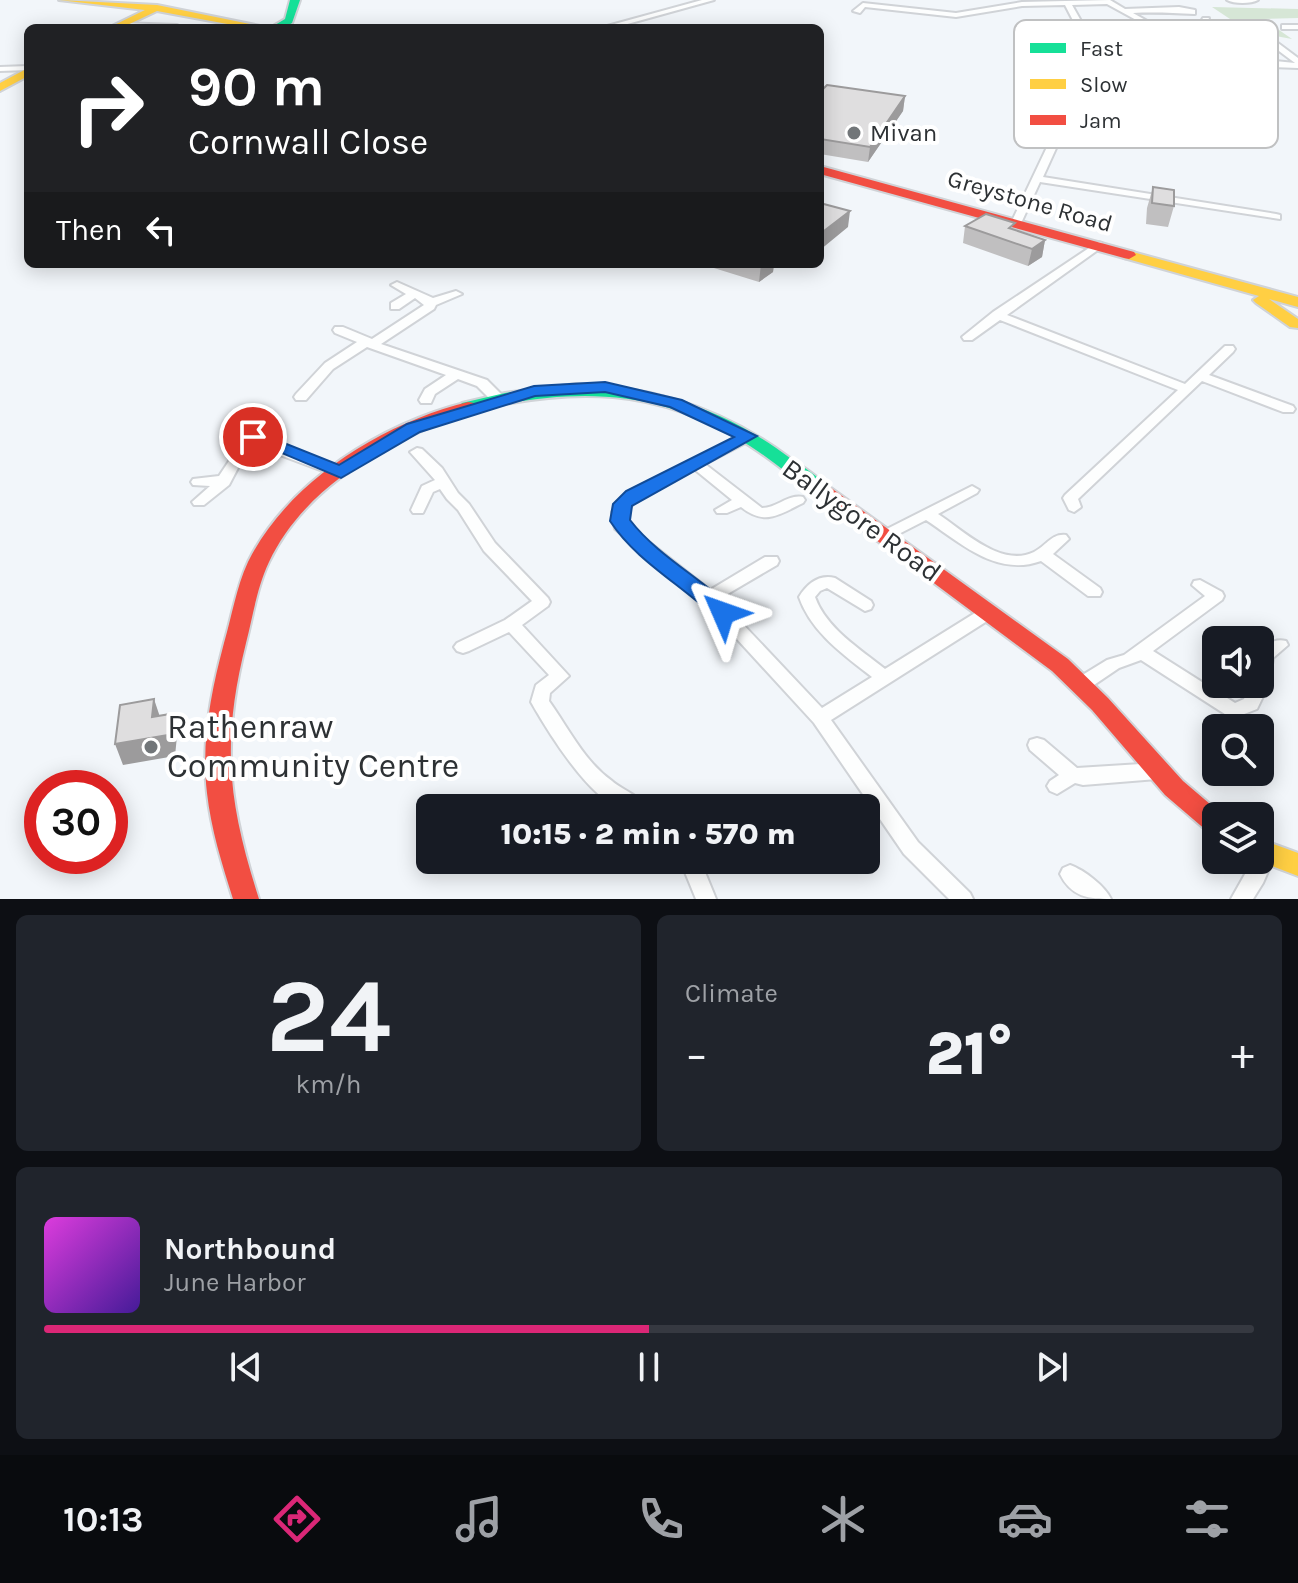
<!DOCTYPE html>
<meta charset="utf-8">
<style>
:root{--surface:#171b24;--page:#20242c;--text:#f1f3f6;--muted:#9ea1a6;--line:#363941;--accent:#db2777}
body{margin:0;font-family:Karla,sans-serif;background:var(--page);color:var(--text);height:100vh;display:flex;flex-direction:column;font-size:30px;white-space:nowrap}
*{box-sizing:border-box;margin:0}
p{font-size:26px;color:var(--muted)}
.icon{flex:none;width:44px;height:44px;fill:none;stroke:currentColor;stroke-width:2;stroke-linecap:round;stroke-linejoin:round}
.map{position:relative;height:899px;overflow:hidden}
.panel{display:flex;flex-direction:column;gap:16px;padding:16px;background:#0d0f14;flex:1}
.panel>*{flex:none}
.hud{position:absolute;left:24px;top:24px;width:800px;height:244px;border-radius:12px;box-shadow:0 4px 20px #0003;background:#202124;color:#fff;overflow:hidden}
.controls{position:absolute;left:1202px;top:626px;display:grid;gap:16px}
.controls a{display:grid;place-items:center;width:72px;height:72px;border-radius:12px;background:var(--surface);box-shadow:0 4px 20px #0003;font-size:40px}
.speed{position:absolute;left:24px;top:770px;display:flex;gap:16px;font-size:40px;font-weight:700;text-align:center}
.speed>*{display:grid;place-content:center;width:104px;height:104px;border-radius:50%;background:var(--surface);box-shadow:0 4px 20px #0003;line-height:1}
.speed .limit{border:12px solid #d22;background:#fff;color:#111}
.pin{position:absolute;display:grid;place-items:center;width:68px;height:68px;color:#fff;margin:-34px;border:4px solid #fff;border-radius:50%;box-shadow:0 2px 8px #0007}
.me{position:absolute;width:88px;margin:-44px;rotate:313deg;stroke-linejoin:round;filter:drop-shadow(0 0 6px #0008)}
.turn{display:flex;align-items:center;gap:28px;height:168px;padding:0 32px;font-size:36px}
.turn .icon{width:104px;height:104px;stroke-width:2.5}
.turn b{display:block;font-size:56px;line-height:68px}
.then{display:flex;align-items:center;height:76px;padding:0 32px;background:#0003;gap:16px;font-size:30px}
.big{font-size:60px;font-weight:800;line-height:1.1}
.panel .widget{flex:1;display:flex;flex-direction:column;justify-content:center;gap:12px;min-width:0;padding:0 28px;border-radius:12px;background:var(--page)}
.panel .dial{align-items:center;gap:0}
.dial b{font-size:104px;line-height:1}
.song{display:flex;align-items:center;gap:24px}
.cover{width:96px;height:96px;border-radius:12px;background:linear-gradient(135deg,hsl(300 70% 55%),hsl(260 70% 35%))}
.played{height:8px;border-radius:4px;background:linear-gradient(90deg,var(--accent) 50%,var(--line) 50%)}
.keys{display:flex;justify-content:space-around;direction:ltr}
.heat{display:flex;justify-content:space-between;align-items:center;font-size:44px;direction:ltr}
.panel .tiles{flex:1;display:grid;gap:16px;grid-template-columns:1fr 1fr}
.widget:last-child{grid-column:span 2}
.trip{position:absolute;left:416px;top:794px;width:464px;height:80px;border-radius:12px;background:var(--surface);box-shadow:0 4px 20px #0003;font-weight:800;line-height:80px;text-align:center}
.tab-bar{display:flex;height:128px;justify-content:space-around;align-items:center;background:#090b0e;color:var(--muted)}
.tab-bar .icon{width:56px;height:56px}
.tab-bar .selected{color:var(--accent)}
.tab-bar b{font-size:36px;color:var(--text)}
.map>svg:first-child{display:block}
</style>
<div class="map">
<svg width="1298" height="899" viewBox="0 0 1298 899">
<rect width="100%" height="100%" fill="#f2f6fa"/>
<path fill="#d6e6d6" d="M 1212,7 L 1298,9 L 1298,18 L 1263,19 L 1292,39 L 1248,31 Z"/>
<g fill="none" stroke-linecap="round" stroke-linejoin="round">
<g stroke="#d0d3d7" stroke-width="4">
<path id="street" d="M 702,0 L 714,0 L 613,28 L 600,28 Z
M 1110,0 L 1125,9 L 1179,7 L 1195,10 L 1195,14 C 1174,13 1154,12 1133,13 L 1156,26 L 1200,23 L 1203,18 L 1209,18 L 1205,27 L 1165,30 L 1194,43 L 1251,39 L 1252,41 L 1248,43 L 1204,47 L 1246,58 L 1295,63 L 1271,45 L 1278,43 L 1298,58 L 1298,68 L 1271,67 L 1218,57 L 1171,39 L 1107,4 L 1072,5 L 1085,28 L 1131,34 L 1134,34 L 1134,38 L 1079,32 L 1065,5 L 1022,6 L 956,17 L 865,7 L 860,13 L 853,11 L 863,3 L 956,13 L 1022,2 Z
M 1227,0 L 1258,0 C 1251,4 1234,4 1227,0 Z
M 120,23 L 177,25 L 181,27 L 117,27 L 116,25 Z
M 1282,25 L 1298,25 L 1298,29 L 1282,29 Z
M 28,66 L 28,70 L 0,71 L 0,67 Z
M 1088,67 L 1092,69 L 1043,177 L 1276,214 L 1280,215 L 1280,219 L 1040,182 L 1022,221 L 1017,224 L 1013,223 L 1012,221 L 1084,69 Z
M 1098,242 L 1102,243 L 1102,247 L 1007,315 L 1185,384 L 1225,346 L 1233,346 L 1235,349 L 1233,352 L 1209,375 L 1293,406 L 1295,409 L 1293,412 L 1283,412 L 1202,381 L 1078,499 L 1081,507 L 1074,512 L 1069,510 L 1063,498 L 1065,495 L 1178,390 L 1000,320 L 972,340 L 964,340 L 962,337 L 993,312 Z
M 397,282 L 433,298 L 456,291 L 462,294 L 436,305 L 434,309 L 381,344 L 487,380 L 504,397 L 506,400 L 504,403 L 494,403 L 477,386 L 458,379 L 435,394 L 431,403 L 421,403 L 419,400 L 425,389 L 446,375 L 367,347 L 333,369 L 306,400 L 296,400 L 294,397 L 296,394 L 325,363 L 357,342 L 335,333 L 333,330 L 335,327 L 343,327 L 372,339 L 424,305 L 415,298 L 399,309 L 391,309 L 391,303 L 406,294 L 391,285 Z
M 234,423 L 271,442 L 346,470 L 348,473 L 341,477 L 336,476 L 261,448 L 239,466 L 229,485 L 204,505 L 194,505 L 192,502 L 210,486 L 193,485 L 191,482 L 193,479 L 219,476 L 233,455 L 251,442 L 229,430 L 227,427 Z
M 748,432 L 755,436 L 753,439 L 705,464 L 762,508 C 777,508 788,494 803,497 L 805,500 L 803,503 C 778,515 765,526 741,507 L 727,513 L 717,513 L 715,510 L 732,500 L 694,469 L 637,498 L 627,512 L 630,527 L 710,590 L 765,557 L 777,557 L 779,561 L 777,565 L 719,599 L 822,708 L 872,677 C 844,655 811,632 799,597 C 807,584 819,574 835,578 L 871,601 L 873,605 L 871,609 L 865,611 L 827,588 L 820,591 L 815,597 C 826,628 860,649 885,669 L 983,608 L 995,608 L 997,612 L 995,616 L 831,720 L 918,842 L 970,893 L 973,899 L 949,899 L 904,854 L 814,723 L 703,602 L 615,529 L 612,512 L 627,492 Z
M 417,448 L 422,449 L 442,468 L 458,493 L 469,504 L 495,543 L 548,598 L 550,602 L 548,606 L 522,625 L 569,676 L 550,693 L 549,701 C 569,729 584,761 612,781 C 622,790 641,796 647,808 C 639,808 628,810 621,808 C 589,799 547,730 531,702 L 536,685 L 549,675 L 509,632 L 469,651 L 463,653 L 457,651 L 454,647 L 457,643 L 505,620 L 532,601 L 484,551 L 458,510 L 447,499 L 440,489 L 433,492 L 423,513 L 413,513 L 411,510 L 422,486 L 435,480 L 410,452 Z
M 972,486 L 979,490 L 977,493 L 938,514 C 964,531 1001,568 1034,552 C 1046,546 1052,533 1066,535 L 1069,539 L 1053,554 L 1100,588 L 1102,592 L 1100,596 L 1088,596 L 1041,561 C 996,577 961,543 926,520 L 887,540 L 877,540 L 874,537 L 877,534 Z
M 1200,580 L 1222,592 L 1224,596 L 1222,600 L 1153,651 L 1235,703 L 1244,699 L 1251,684 L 1260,684 L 1260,650 C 1269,644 1275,638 1286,641 L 1288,645 L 1273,658 L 1269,684 L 1257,709 L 1234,718 L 1228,716 L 1141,660 L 1119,668 L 1088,689 L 1082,691 L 1076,689 L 1073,684 L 1076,679 L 1107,660 L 1124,655 L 1205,596 L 1192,585 L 1194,581 Z
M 1233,629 L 1247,636 L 1249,640 L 1227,639 L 1225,635 L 1227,631 Z
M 1037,738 L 1044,740 L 1077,768 L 1157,763 L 1164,766 L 1166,771 L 1164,776 L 1157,779 L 1083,785 L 1075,783 L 1057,794 L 1050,791 L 1047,786 L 1050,781 L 1059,775 L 1030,750 L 1028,745 L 1030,740 Z
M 1266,844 L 1273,847 L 1276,853 L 1263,883 L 1253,899 L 1231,899 L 1253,860 L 1260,860 L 1260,847 Z
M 680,860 L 700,860 L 716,899 L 696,899 Z
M 1070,865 C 1084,870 1105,886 1111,899 C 1089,899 1071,897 1060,874 L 1063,868 Z"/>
</g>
<g stroke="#d0d3d7" stroke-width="4">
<path id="fast" d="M 290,0 L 300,0 L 292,23 L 283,28 L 270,28 L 285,19 Z
M 576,384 C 656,386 726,410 790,458 C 803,467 820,477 829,489 L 820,495 L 813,493 C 792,477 772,460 750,446 C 658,386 571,387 468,412 L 459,407 L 462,403 L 505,393 Z"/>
</g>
<g stroke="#d0d3d7" stroke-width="4">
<path id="slow" d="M 59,0 L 157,5 L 270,28 L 249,28 L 157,11 L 121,28 L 108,28 L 145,10 Z
M 28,68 L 28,76 L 0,91 L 0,83 Z
M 1129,251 L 1298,297 L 1298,307 L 1269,299 L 1298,319 L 1298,328 L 1290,327 L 1256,303 L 1253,300 L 1259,296 L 1124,258 L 1124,252 Z
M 1260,839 L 1298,853 L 1298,876 L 1256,860 L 1260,860 Z"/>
</g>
<g stroke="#d0d3d7" stroke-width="4">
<path id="jam" d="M 820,166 L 1134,252 L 1136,255 L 1129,259 L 1124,258 L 820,174 Z
M 468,402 L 474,403 L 477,407 L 474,411 C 396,436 306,483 269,562 C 257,587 253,616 246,643 C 221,743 228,802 259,899 L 233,899 C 222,864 211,829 207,793 C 201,742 211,692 224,643 C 232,616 236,588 248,562 C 288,481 383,423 468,402 Z
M 820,483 L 827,485 L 1068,659 L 1108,698 L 1183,781 L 1224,816 L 1216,816 L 1216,835 L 1207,831 L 1165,795 L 1092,710 L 1052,671 L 813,493 L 811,489 L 813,485 Z"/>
</g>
<use href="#street" fill="#fdfefe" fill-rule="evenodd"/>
<use href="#fast" fill="#16e098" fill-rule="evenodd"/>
<use href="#slow" fill="#ffcf43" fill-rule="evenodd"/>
<use href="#jam" fill="#f24e42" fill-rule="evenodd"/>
</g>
<path fill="#c0bfc0" d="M 1106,44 L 1156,52 L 1152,66 L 1116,68 L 1103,58 Z
M 820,92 L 905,96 L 903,111 L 868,162 L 820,154 Z
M 1153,187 L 1174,206 L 1168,227 L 1146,224 L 1147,208 Z
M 965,226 L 1014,229 L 1045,240 L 1042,257 L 1028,266 L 963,243 Z
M 701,264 L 774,264 L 773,272 L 759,282 Z"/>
<path fill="#9c9b9c" d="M 905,96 L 903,111 L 868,162 L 870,147 Z
M 850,211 L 848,227 L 820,250 L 820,234 Z
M 1045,240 L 1042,257 L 1028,266 L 1032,249 Z
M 761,264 L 774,264 L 773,272 L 759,282 Z
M 154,699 L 161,720 L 170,714 L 177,736 L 175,756 L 123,765 L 115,744 L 152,717 Z"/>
<path fill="#dfdedf" stroke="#9c9b9c" stroke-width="2" d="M 827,85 L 905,96 L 870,147 L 820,139 L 820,92 Z
M 1153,187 L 1174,190 L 1174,206 L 1152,203 Z
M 820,203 L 850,211 L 820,234 Z
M 986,214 L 1015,223 L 1009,228 L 1045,240 L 1032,249 L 965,226 Z
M 154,699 L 152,717 L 170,714 L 168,735 L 115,744 L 120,705 Z"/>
<path fill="#1a73e8" stroke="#114b97" stroke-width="2" d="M 605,382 L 682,400 L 757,436 L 632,506 L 630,520 C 657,555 699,577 731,607 L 734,613 L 731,618 L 716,618 C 682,585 636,561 610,521 L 613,504 L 626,491 L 734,437 L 670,407 L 605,392 L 535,396 L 420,432 L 341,478 L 244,437 L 253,431 L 259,433 L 339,465 L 407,424 L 534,386 Z"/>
<g fill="#727679" stroke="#fff" stroke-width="3">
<circle cx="854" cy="133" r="8"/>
<circle cx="151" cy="747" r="8"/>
</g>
<g text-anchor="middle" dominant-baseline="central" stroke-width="8" stroke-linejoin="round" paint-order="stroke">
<g font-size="24" fill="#2d3134" stroke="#fff" text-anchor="start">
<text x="870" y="133">Mivan</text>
</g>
<g font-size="24" fill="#2d3134" stroke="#fff">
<text transform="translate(1030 201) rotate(16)">Greystone Road</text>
</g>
<g font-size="28" fill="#2d3134" stroke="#fff">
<text transform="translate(862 520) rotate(36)">Ballygore Road</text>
</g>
<g font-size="34" fill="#2d3134" stroke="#fff" text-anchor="start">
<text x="167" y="727">Rathenraw<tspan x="167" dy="39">Community Centre</tspan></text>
</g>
</g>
<rect x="1014" y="20" width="264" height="128" rx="12" fill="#fff" stroke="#c0c1c2" stroke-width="2"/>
<rect x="1030" y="43" width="36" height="10" fill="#16e098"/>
<rect x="1030" y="79" width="36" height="10" fill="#ffcf43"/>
<rect x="1030" y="115" width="36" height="10" fill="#f24e42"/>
<g font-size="22" fill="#2d3134">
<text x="1080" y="56">Fast</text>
<text x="1080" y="92">Slow</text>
<text x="1080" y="128">Jam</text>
</g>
</svg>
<div class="controls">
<a><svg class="icon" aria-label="sound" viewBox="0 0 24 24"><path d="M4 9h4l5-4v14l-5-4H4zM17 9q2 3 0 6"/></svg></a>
<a><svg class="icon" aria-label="search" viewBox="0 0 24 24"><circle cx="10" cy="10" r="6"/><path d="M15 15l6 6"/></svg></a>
<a><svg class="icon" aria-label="layers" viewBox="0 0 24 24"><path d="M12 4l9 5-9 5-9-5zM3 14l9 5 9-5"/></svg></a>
</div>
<div class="speed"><div class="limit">30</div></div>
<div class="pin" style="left:253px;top:437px;background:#d93025"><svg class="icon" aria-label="arrive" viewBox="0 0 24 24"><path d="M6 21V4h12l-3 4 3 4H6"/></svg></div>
<svg class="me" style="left:723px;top:613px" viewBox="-20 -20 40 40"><path d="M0-17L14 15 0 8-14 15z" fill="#1a73e8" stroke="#fff" stroke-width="4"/></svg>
<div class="trip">10:15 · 2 min · 570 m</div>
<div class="hud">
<div class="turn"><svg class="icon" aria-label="right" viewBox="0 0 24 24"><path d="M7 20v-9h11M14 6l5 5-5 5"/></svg><div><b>90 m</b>Cornwall Close</div></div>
<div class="then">Then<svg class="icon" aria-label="left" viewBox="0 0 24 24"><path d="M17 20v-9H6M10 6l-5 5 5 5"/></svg></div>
</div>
</div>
<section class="panel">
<div class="tiles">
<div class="widget dial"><b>24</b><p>km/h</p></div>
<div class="widget"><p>Climate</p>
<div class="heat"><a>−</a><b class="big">21°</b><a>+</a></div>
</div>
<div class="widget">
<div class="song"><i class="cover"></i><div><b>Northbound</b><p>June Harbor</p></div></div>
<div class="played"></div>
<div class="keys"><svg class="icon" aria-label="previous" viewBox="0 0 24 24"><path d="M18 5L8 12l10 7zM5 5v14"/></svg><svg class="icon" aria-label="pause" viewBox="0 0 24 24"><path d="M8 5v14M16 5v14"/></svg><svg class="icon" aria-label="next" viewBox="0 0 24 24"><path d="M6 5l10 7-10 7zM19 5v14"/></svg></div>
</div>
</div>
</section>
<nav class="tab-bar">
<b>10:13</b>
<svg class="icon selected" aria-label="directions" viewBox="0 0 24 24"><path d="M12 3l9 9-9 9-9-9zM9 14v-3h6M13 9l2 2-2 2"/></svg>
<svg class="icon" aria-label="music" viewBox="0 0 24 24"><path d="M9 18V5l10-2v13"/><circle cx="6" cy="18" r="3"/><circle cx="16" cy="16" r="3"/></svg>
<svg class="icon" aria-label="phone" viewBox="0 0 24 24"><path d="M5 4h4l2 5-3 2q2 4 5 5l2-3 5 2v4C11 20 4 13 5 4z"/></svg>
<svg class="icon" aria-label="climate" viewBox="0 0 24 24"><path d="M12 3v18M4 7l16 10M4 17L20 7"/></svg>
<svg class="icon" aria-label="car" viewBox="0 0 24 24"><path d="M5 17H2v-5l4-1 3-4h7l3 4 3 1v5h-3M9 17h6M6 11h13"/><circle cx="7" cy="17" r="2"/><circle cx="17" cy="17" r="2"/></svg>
<svg class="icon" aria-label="filters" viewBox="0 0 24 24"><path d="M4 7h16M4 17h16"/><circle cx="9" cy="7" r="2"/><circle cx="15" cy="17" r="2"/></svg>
</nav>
